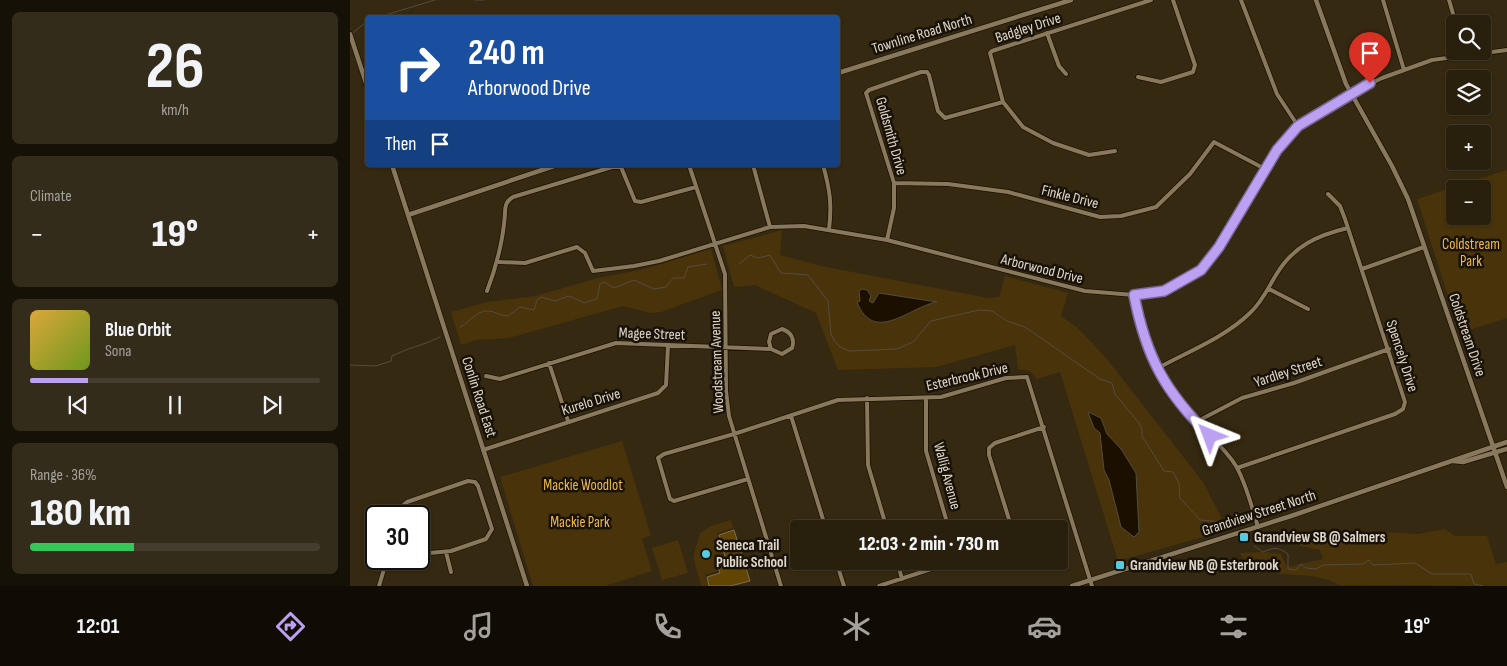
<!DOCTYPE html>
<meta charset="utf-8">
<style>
:root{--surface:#281f0d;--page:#342c1b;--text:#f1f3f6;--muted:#a5a29d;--line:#443d2e;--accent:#bca0f2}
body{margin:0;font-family:"Sofia Sans Condensed",sans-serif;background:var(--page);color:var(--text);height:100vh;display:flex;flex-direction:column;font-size:19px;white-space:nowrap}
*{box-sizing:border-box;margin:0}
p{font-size:16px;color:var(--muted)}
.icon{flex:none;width:28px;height:28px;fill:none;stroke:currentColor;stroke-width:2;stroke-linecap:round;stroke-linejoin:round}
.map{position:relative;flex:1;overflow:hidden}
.panel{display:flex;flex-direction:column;gap:12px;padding:12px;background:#161107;width:350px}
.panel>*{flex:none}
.guide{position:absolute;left:15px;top:15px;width:475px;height:152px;border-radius:5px;box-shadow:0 1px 4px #0004,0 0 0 1px var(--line);background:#1a4fa0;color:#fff;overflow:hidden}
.fabs{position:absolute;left:1096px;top:15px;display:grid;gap:10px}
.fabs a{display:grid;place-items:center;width:45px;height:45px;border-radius:5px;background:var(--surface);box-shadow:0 1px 4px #0004,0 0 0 1px var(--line);font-size:25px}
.speed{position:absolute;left:15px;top:505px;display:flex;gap:10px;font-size:25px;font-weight:700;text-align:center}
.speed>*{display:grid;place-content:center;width:65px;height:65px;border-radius:50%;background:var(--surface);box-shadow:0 1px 4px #0004,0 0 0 1px var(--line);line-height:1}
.speed .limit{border:2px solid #111;border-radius:8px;background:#fff;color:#111}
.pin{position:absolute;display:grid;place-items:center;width:42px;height:42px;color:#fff;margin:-51px -21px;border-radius:50% 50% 50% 0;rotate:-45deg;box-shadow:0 0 5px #0007}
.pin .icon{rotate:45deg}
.me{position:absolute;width:55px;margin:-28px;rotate:316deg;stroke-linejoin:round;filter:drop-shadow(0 0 4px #0008)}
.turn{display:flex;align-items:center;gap:18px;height:105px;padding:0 20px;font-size:22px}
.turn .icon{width:65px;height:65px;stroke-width:2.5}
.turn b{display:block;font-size:35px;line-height:42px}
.then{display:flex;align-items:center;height:48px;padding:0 20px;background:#0003;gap:10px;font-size:19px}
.big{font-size:38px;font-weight:800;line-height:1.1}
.panel .tile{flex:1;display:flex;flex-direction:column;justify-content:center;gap:8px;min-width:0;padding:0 18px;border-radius:8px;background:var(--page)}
.panel .dial{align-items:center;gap:0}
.dial b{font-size:65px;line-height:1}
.song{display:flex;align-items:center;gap:15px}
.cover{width:60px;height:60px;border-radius:8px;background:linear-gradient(135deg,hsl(40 70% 55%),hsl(80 70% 35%))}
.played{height:5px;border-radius:2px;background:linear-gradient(90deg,var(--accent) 20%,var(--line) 20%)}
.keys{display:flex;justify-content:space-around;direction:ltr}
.heat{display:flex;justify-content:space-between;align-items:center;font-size:28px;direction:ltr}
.charge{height:8px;border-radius:4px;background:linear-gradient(90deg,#34c759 36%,var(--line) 0)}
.trip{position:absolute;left:440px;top:520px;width:278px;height:50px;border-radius:5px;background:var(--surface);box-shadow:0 1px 4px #0004,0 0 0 1px var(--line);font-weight:800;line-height:50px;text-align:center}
.dock{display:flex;height:80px;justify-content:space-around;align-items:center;background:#100c05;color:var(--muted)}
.dock .icon{width:35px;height:35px}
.dock .on{color:var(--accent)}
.dock b{font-size:22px;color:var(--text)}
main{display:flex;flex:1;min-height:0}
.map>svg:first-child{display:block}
</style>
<main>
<section class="panel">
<div class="tile dial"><b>26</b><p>km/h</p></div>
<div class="tile"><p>Climate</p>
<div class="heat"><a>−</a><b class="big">19°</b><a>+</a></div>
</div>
<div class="tile">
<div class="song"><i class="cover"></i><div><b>Blue Orbit</b><p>Sona</p></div></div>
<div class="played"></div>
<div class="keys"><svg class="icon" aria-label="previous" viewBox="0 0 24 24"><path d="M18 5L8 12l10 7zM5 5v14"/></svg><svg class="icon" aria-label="pause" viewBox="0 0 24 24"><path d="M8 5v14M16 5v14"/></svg><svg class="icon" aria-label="next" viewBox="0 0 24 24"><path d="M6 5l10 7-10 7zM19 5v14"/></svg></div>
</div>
<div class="tile"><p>Range · 36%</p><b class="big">180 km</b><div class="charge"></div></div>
</section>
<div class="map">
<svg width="1157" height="586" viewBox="0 0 1157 586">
<rect width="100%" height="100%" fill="#362911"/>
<path fill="#48330b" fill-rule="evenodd" d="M 1157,170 L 1157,318 L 1110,333 L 1067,199 ZM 1105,189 L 1132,189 L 1132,216 L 1105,216 Z
M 432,230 L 430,255 L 471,266 L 638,298 L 649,297 L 655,276 L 718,293 L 711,316 L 729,329 L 757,359 L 853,482 L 878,530 L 768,561 L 710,372 L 687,379 L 680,371 L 668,369 L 665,345 L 586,367 L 488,370 L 466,313 L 405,285 L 384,287 L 373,246 Z
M 361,249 L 372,290 L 311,312 L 300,313 L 273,306 L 159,338 L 126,340 L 111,345 L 101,312 L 137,302 L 185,296 L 248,278 L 294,269 Z
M 272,441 L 301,535 L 292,539 L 302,571 L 255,586 L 183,586 L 150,477 Z
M 381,520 L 383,528 L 367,533 L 374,554 L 364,557 L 368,571 L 355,575 L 359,586 L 351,586 L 343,557 L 350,533 L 361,526 Z
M 1095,529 L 1105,536 L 1137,536 L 1146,564 L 1157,562 L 1157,586 L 989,585 C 970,574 952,576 931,574 C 919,573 905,566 894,561 L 890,553 L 912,552 L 931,554 L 937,567 L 973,559 L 970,550 L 950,546 L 947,537 L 990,538 L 1016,531 L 1067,534 Z
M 328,540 L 338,573 L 312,580 L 302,548 Z"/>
<path fill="#1b0f00" stroke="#564b3d" d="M 512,289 L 517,290 L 521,296 L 519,301 L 523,303 L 529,293 L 587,302 C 559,307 524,345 507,302 L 510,301 L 509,291 Z
M 738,412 L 751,418 L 757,434 L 771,449 L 786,473 L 789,532 L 784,537 L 771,527 L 759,480 L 754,470 L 750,433 L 744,428 Z"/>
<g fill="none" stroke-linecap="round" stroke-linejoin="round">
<path stroke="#564b3d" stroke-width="1" d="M 125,0 L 134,0
M 25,18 L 85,0
M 3,33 L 18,20
M 389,264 L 400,255 L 408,258 L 420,255 L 431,273 L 458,275 L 478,301 L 481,334 L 484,340 L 490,347 L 500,351 L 547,349 L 563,342 L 581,321 L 629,310 L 642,311 L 657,321 L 675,327 L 750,379 L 762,383 L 765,394 L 789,423 L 792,429 L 792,436 L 814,471 L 823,472 L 829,483 L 830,498 L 850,520 L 871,522
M 110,327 C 120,323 126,310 138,311 C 144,311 151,316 158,316 L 170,307 L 184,310 L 187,300 L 191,297 L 205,301 L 219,296 L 234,303 L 247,299 L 250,284 L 254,282 L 264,288 L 284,280 L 304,289 L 316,287 L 323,278 L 334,278 L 338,267 L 357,264
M 0,365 L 26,366 L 41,361 L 42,356 C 57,348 75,345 90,337
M 904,546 L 913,552 C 925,547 928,547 938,554 L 938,569 L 946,570 L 951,564 L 956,568 L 966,569 L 973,565 L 1013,564 L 1019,560 L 1023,565 L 1065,563 L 1082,574 L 1121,574 L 1124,584 L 1133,586"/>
</g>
<path fill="#624503" stroke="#7d6e55" d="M 384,530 L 400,581 L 380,586 L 359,586 L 357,577 L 370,573 L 365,559 L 375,556 L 369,535 Z"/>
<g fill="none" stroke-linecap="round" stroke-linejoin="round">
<g stroke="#1d1100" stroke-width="5.5">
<path id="minor" d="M 891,0 L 927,94 L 948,126
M 1033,0 L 1054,70
M 1099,0 L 1106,24
M 697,33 L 709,66 L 716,74
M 788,77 L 811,82 L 843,72 L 845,65 L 823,0
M 765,151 L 739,155 L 703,143 L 673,127 L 653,102 L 640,53 L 642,51 L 801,0
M 339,165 L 375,274 L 376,391 L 379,416 L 431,586
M 403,165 L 420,227
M 473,165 C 480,190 482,204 479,230
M 544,183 L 598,184 L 658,192 L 750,217 L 771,216 L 806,207 L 840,174 L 864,142 L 915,169
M 537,240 L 544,208 L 544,183 L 516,93 L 519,90 L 571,72 L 577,72 L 579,75 L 588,111 L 595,118 L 653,102
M 149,262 L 175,263 L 227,247 L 235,253 L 243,271 L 284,266 L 309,261 L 420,227 L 454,226 L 537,240 L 735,291 L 784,295 L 814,291 L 851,270 L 869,247 L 927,150 L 948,126 L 1001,93 L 1032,78 L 1082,60 L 1157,50
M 1012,269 L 1074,247
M 919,289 L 958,309
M 137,291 C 147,265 153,242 155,214 C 155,206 156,201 163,197 L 262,167 L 271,167 L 285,201 L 291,202 L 346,187
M 784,295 C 794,349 808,379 845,420 C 859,436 875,448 886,466 C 896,483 902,508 908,527
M 199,363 L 218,421
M 808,368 C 839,351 874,338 900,313 C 912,302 918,288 926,275 C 943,246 968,235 998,228
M 136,376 L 150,379 L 266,343 L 421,349 L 432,354 L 442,348 C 445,339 441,332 432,329 L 421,334 L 419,342 L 421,349
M 517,398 L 518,465 L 537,529
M 576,399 L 576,451 L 599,529
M 441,416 L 476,529
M 846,422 L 892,398 L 944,383 L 1039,349
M 133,450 L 308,393 L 316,385 L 318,346
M 887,468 L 1045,414 L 1053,409 L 1055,402 L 995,219 L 990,206 L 978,194
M 398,479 L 324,501 L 320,499 L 308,458 L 314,454 L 384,434 L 488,400 L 591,397 L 656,378 L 677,377 L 742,586
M 47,516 L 51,507 L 57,502 L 118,481 L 125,482 L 128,486 L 142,529 L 136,539 L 101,551 L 69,554
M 662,529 L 639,455 L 639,448 L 645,443 L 694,427
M 96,552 L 101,572
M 486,561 L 494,586
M 547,561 L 552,579
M 29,586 L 37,559
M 529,586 L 606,561"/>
</g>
<g stroke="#1d1100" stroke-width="6">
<path id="tertiary" d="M 966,0 L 996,84 L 1042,166 L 1058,199 L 1157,487
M 0,34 L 18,89
M 488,73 L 721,0
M 42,165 L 177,586
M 58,215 L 207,165
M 1103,461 L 1113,462 L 1157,449
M 722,586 L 941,516 L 1157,442"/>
</g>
<use href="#minor" stroke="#87785e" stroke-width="4"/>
<use href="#tertiary" stroke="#87785e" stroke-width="4.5"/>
</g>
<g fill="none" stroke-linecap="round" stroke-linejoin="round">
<g stroke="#7a689d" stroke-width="12">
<path id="route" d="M 860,436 C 815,392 796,357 784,295 L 814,291 L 851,270 L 869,247 L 927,150 L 948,126 L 1020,83"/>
</g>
<use href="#route" stroke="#bca0f2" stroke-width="9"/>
</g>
<g fill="#55cae0" stroke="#181209" stroke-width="2">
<rect x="889" y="532" width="10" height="10" rx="2.5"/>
<circle cx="356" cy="554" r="5"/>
<rect x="765" y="560" width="10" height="10" rx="2.5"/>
</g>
<g text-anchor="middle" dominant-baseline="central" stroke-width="5" stroke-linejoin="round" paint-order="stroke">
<g font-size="15" fill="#e0d7ca" stroke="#181209">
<text transform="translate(678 28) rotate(-18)">Badgley Drive</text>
<text transform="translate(572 34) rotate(-17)">Townline Road North</text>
<text transform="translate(541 136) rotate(74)">Goldsmith Drive</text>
<text transform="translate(720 197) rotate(14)">Finkle Drive</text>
<text transform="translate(692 269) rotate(14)">Arborwood Drive</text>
<text transform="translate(302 334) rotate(2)">Magee Street</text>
<text transform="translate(1117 335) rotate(71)">Coldstream Drive</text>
<text transform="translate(1052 356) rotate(72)">Spencely Drive</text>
<text transform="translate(367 362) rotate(-92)">Woodstream Avenue</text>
<text transform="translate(938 372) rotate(-18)">Yardley Street</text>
<text transform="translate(617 377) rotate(-13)">Esterbrook Drive</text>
<text transform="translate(129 397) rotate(72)">Conlin Road East</text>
<text transform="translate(241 402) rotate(-17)">Kurelo Drive</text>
<text transform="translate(597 476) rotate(75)">Wallig Avenue</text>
<text transform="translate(909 513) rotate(-18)">Grandview Street North</text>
</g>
<g font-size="15" fill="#f1b952" stroke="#181209">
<text x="1121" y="244">Coldstream<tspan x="1121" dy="17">Park</tspan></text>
<text x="233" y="485">Mackie Woodlot</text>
<text x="230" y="522">Mackie Park</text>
</g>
<g font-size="15" font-weight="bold" fill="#e0d7ca" stroke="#181209" text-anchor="start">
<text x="904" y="537">Grandview SB @ Salmers</text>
<text x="366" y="545">Seneca Trail<tspan x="366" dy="17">Public School</tspan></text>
<text x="780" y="565">Grandview NB @ Esterbrook</text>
</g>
</g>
</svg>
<div class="fabs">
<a><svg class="icon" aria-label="search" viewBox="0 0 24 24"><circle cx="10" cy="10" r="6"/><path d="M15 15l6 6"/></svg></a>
<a><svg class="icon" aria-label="layers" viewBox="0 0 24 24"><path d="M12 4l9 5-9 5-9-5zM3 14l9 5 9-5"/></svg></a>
<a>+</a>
<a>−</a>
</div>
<div class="speed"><div class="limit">30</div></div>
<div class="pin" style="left:1020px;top:83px;background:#d93025"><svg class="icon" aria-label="arrive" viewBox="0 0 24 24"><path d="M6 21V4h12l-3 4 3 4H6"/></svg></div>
<svg class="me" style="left:860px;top:436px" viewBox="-20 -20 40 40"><path d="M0-17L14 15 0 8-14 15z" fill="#bca0f2" stroke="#fff" stroke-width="4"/></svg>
<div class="trip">12:03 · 2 min · 730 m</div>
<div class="guide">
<div class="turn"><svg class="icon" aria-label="right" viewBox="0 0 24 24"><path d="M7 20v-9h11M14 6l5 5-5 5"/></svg><div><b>240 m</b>Arborwood Drive</div></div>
<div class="then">Then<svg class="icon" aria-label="arrive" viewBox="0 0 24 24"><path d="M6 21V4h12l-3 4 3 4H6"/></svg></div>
</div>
</div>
</main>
<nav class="dock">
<b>12:01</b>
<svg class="icon on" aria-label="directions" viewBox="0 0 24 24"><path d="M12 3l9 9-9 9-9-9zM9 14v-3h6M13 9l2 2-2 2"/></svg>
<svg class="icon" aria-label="music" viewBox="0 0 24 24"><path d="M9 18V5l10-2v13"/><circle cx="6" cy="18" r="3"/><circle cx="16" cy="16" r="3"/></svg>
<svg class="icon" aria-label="phone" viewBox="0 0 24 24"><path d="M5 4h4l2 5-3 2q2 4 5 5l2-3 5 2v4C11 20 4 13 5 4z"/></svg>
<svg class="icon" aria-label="climate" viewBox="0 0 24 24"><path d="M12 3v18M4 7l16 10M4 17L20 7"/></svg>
<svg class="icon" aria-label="car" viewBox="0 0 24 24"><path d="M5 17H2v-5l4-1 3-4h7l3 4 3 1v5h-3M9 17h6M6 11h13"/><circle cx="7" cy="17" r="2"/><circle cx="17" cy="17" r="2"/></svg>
<svg class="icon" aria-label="filters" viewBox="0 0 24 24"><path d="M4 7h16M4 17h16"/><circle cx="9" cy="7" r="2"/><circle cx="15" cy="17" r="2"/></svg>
<b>19°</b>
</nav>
